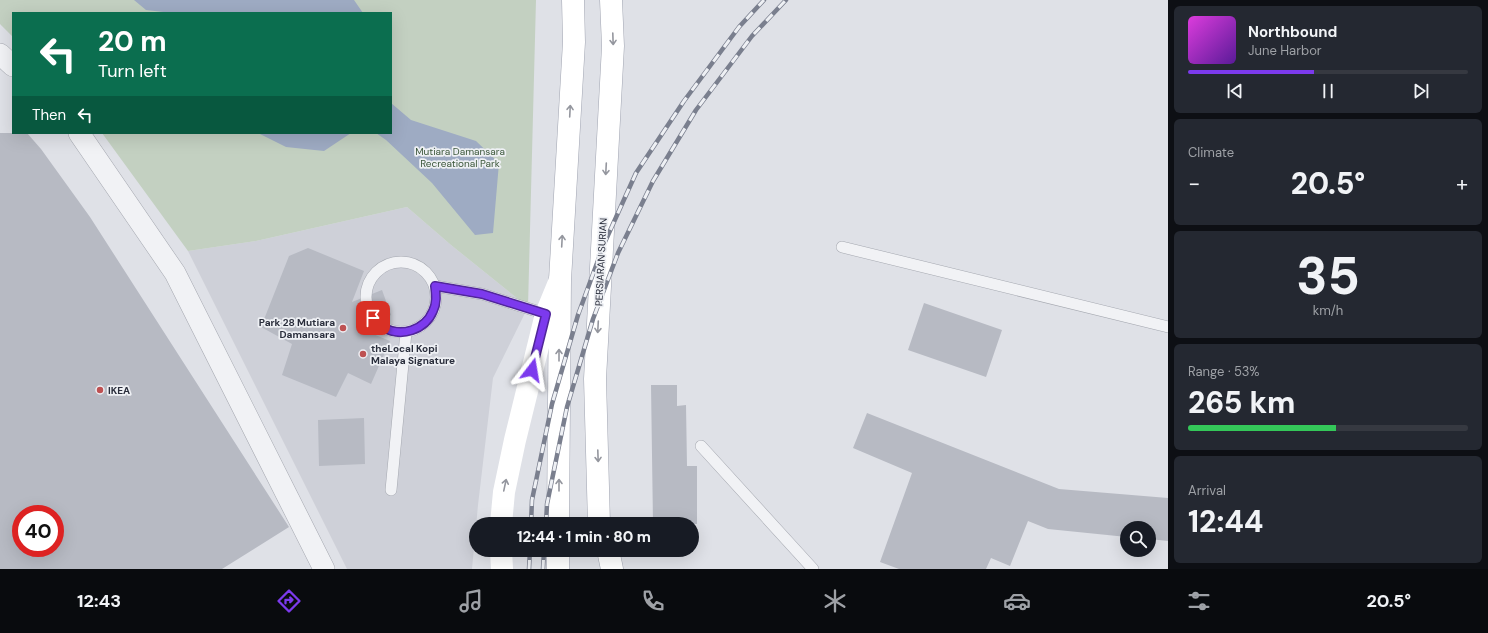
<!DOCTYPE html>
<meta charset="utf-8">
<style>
:root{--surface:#171b24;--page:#242831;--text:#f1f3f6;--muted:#9ea1a6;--line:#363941;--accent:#7c3aed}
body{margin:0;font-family:"DM Sans",sans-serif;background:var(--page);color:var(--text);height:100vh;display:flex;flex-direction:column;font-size:15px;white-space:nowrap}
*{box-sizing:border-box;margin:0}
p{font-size:13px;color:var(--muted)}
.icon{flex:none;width:22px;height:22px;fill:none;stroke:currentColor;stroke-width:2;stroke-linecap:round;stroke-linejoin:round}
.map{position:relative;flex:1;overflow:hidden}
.details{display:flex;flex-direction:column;gap:6px;padding:6px;background:#0d0f14;width:320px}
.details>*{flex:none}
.guide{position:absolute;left:12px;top:12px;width:380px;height:122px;border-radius:0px;box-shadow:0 4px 16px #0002;background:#0b6e4f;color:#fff;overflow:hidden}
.tools{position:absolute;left:1120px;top:521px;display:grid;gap:8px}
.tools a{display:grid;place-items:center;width:36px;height:36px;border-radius:50%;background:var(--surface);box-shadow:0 4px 16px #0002;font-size:20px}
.speed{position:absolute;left:12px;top:505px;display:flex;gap:8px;font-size:20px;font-weight:700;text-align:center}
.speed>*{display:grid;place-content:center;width:52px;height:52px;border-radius:50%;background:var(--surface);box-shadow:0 4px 16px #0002;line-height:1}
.speed .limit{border:6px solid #d22;background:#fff;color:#111}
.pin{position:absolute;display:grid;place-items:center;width:34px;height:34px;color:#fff;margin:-17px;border-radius:8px;box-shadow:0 2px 6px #0006}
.me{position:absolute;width:44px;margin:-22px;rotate:14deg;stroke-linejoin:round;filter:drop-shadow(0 0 3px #0008)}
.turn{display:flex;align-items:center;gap:14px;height:84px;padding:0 20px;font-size:18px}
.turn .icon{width:52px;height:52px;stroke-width:2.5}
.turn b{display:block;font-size:28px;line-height:34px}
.then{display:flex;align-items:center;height:38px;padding:0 20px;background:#0003;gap:8px;font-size:15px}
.big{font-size:30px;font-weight:800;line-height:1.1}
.details .widget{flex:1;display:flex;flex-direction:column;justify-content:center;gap:6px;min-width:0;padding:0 14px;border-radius:6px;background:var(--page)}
.details .dial{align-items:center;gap:0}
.dial b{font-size:52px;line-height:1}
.song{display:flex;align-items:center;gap:12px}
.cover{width:48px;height:48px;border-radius:6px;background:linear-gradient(135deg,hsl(300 70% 55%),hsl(270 70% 35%))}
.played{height:4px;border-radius:2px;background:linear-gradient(90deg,var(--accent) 45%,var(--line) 45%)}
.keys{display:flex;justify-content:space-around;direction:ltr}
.heat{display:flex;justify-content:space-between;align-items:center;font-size:22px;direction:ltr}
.charge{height:6px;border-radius:3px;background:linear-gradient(90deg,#34c759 53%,var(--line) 0)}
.trip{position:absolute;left:469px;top:517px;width:230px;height:40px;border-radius:20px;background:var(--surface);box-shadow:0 4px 16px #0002;font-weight:800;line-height:40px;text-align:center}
.tab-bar{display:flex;height:64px;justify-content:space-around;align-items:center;background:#090b0e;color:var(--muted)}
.tab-bar .icon{width:28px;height:28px}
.tab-bar .active{color:var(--accent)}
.tab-bar b{font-size:18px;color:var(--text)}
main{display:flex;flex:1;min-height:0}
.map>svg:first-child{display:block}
</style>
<main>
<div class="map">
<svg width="1168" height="569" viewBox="0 0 1168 569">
<rect width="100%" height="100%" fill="#dfe1e7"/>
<path fill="#ced0d8" d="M 407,207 L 451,245 L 528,307 L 493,378 L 478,505 L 472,569 L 347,569 L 188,251 L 256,241 Z"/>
<path fill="#c3d0c1" d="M 0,0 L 536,0 L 528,307 L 451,245 L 407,207 L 256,241 L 188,251 L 102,133 L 391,133 L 391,13 L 13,13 L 13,37 L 0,24 Z"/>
<path fill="#9eabc3" d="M 134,0 L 354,0 L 363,13 L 172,13 L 146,10 Z
M 391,103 L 411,120 L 476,141 L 499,163 L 493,233 L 475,235 L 432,183 L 386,140 L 376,133 L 391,133 Z
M 258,133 L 351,133 L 324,151 L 286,147 Z"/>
<path fill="#b7bac3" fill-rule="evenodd" d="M 0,133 L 27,133 L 41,149 L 90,217 L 289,527 L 222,569 L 0,569 ZM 21,514 L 55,514 L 55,548 L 21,548 Z
M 308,248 L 364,271 L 352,302 L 382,290 L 391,315 L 361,329 L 390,341 L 371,384 L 348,373 L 336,397 L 282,375 L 292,344 L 261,327 L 289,256 Z
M 924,303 L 1002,330 L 986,377 L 908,350 Z
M 651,385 L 677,385 L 677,406 L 686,405 L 687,466 L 697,466 L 697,524 L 653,524 Z
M 867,413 L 1059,489 L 1168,498 L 1168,541 L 1149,539 L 1149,528 L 1127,528 L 1127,537 L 1048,529 L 1028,521 L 1010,566 L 991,558 L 986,569 L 899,569 L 880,562 L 912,473 L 853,448 Z
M 364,418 L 365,464 L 319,466 L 318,420 Z"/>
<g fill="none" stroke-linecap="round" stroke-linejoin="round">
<g stroke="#a5a8b0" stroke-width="12">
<path id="lane" d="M 842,247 L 1168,327
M366 297a35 35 0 1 1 70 0a35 35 0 1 1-70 0Z
M 435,286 L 482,294 L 546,314
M 701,446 L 813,569
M 391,490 L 406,332"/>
</g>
<g stroke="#a5a8b0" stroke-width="22">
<path id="street" d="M 0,54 L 13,66
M 79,133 L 175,273 L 324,569"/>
</g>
<g stroke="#a0a4b1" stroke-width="23">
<path id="primary" d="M 558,524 L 560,280 L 574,42 L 573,0
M 599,524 L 595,379 L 613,46 L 611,0
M 608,550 L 612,569
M 558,569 L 558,550"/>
</g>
<use href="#lane" stroke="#f1f2f5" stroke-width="11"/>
<use href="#street" stroke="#f1f2f5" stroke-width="21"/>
<path stroke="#fff" stroke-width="22" d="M 501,524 L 504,492 L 515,440 L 546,314 L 560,280
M 501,550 L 502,569"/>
<use href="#primary" stroke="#fff" stroke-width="22"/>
<g stroke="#7a7f8e" stroke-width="4.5">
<path id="rail" d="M 531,524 L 532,500 L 552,404 L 578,315 L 604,244 L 636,173 L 684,101 L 739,27 L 764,0
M 546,524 L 547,504 L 567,407 L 593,319 L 618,253 L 653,181 L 696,110 L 752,36 L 786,0
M 529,569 L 530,550
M 543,569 L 544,550"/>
</g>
<use href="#rail" stroke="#eef0f4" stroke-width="3" stroke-dasharray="9" stroke-linecap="butt"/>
</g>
<defs><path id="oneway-shaft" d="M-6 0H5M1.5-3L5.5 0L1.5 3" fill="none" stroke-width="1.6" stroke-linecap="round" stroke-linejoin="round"/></defs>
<g stroke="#94969e">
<use href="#oneway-shaft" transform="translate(613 39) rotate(88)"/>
<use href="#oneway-shaft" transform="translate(570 111) rotate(-87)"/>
<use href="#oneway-shaft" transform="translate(606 169) rotate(93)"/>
<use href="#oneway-shaft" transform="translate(562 241) rotate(-87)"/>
<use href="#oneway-shaft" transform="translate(598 327) rotate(93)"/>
<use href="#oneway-shaft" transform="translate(559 355) rotate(-90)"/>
<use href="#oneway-shaft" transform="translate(598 456) rotate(88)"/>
<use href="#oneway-shaft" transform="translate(505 485) rotate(-78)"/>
<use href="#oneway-shaft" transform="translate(559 485) rotate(-90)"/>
</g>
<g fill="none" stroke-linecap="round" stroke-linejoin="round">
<g stroke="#51269a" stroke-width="10">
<path id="route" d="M 373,318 C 376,321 379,325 383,327 C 401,338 425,330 433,311 C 437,303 436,295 435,286 L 482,294 L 546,314 L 532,370"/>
</g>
<use href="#route" stroke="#7c3aed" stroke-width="7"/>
</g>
<g fill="#be5152" stroke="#eef0f4" stroke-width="1.5">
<circle cx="343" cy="328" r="4"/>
<circle cx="363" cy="354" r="4"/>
<circle cx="100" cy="390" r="4"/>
</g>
<g text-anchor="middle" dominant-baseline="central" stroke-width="3.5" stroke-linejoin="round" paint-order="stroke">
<g font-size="10" fill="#3a5639" stroke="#eef0f4">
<text x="460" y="151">Mutiara Damansara<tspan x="460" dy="12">Recreational Park</tspan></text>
</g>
<g font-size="10" fill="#2a2e3c" stroke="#eef0f4">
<text transform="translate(601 262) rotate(-87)">PERSIARAN SURIAN</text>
</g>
<g font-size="10" font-weight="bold" fill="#2a2e3c" stroke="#eef0f4" text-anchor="start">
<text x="335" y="322" text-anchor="end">Park 28 Mutiara<tspan x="335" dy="12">Damansara</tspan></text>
<text x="371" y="348">theLocal Kopi<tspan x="371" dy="12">Malaya Signature</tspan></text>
<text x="108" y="390">IKEA</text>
</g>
</g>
</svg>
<div class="tools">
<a><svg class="icon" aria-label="search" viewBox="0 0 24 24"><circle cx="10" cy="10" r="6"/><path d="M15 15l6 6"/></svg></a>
</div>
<div class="speed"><div class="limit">40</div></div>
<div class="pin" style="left:373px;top:318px;background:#d93025"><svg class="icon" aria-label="arrive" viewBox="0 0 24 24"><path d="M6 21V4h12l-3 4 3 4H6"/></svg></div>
<svg class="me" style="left:532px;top:370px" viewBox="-20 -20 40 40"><path d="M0-17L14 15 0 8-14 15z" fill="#7c3aed" stroke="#fff" stroke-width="4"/></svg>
<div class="trip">12:44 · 1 min · 80 m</div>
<div class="guide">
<div class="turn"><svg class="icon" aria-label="left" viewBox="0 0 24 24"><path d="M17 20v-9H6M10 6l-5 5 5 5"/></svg><div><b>20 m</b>Turn left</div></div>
<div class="then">Then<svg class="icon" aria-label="left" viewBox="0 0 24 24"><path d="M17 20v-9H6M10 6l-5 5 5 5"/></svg></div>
</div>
</div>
<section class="details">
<div class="widget">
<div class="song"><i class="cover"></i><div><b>Northbound</b><p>June Harbor</p></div></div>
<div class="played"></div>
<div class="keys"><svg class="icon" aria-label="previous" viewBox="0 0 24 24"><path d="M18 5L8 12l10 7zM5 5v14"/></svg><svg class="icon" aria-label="pause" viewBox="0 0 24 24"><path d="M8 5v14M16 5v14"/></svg><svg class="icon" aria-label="next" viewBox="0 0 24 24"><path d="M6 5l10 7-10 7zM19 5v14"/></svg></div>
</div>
<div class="widget"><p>Climate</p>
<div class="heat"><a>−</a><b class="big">20.5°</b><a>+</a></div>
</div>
<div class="widget dial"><b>35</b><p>km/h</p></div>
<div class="widget"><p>Range · 53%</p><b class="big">265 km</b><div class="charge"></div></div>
<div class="widget"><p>Arrival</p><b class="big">12:44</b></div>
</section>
</main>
<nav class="tab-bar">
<b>12:43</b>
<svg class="icon active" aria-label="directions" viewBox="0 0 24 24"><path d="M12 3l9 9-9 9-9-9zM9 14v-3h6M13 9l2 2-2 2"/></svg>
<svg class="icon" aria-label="music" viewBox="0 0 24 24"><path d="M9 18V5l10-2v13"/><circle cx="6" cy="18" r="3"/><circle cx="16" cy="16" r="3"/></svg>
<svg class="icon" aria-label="phone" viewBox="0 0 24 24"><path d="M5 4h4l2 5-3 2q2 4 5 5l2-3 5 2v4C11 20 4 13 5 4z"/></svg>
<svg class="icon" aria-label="climate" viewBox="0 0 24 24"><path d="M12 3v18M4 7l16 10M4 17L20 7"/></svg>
<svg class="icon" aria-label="car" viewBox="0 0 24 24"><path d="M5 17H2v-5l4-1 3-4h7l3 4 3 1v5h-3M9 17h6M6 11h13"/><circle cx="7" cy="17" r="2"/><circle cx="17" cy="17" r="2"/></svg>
<svg class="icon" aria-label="filters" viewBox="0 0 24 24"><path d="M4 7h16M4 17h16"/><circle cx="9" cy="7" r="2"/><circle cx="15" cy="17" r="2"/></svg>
<b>20.5°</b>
</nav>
